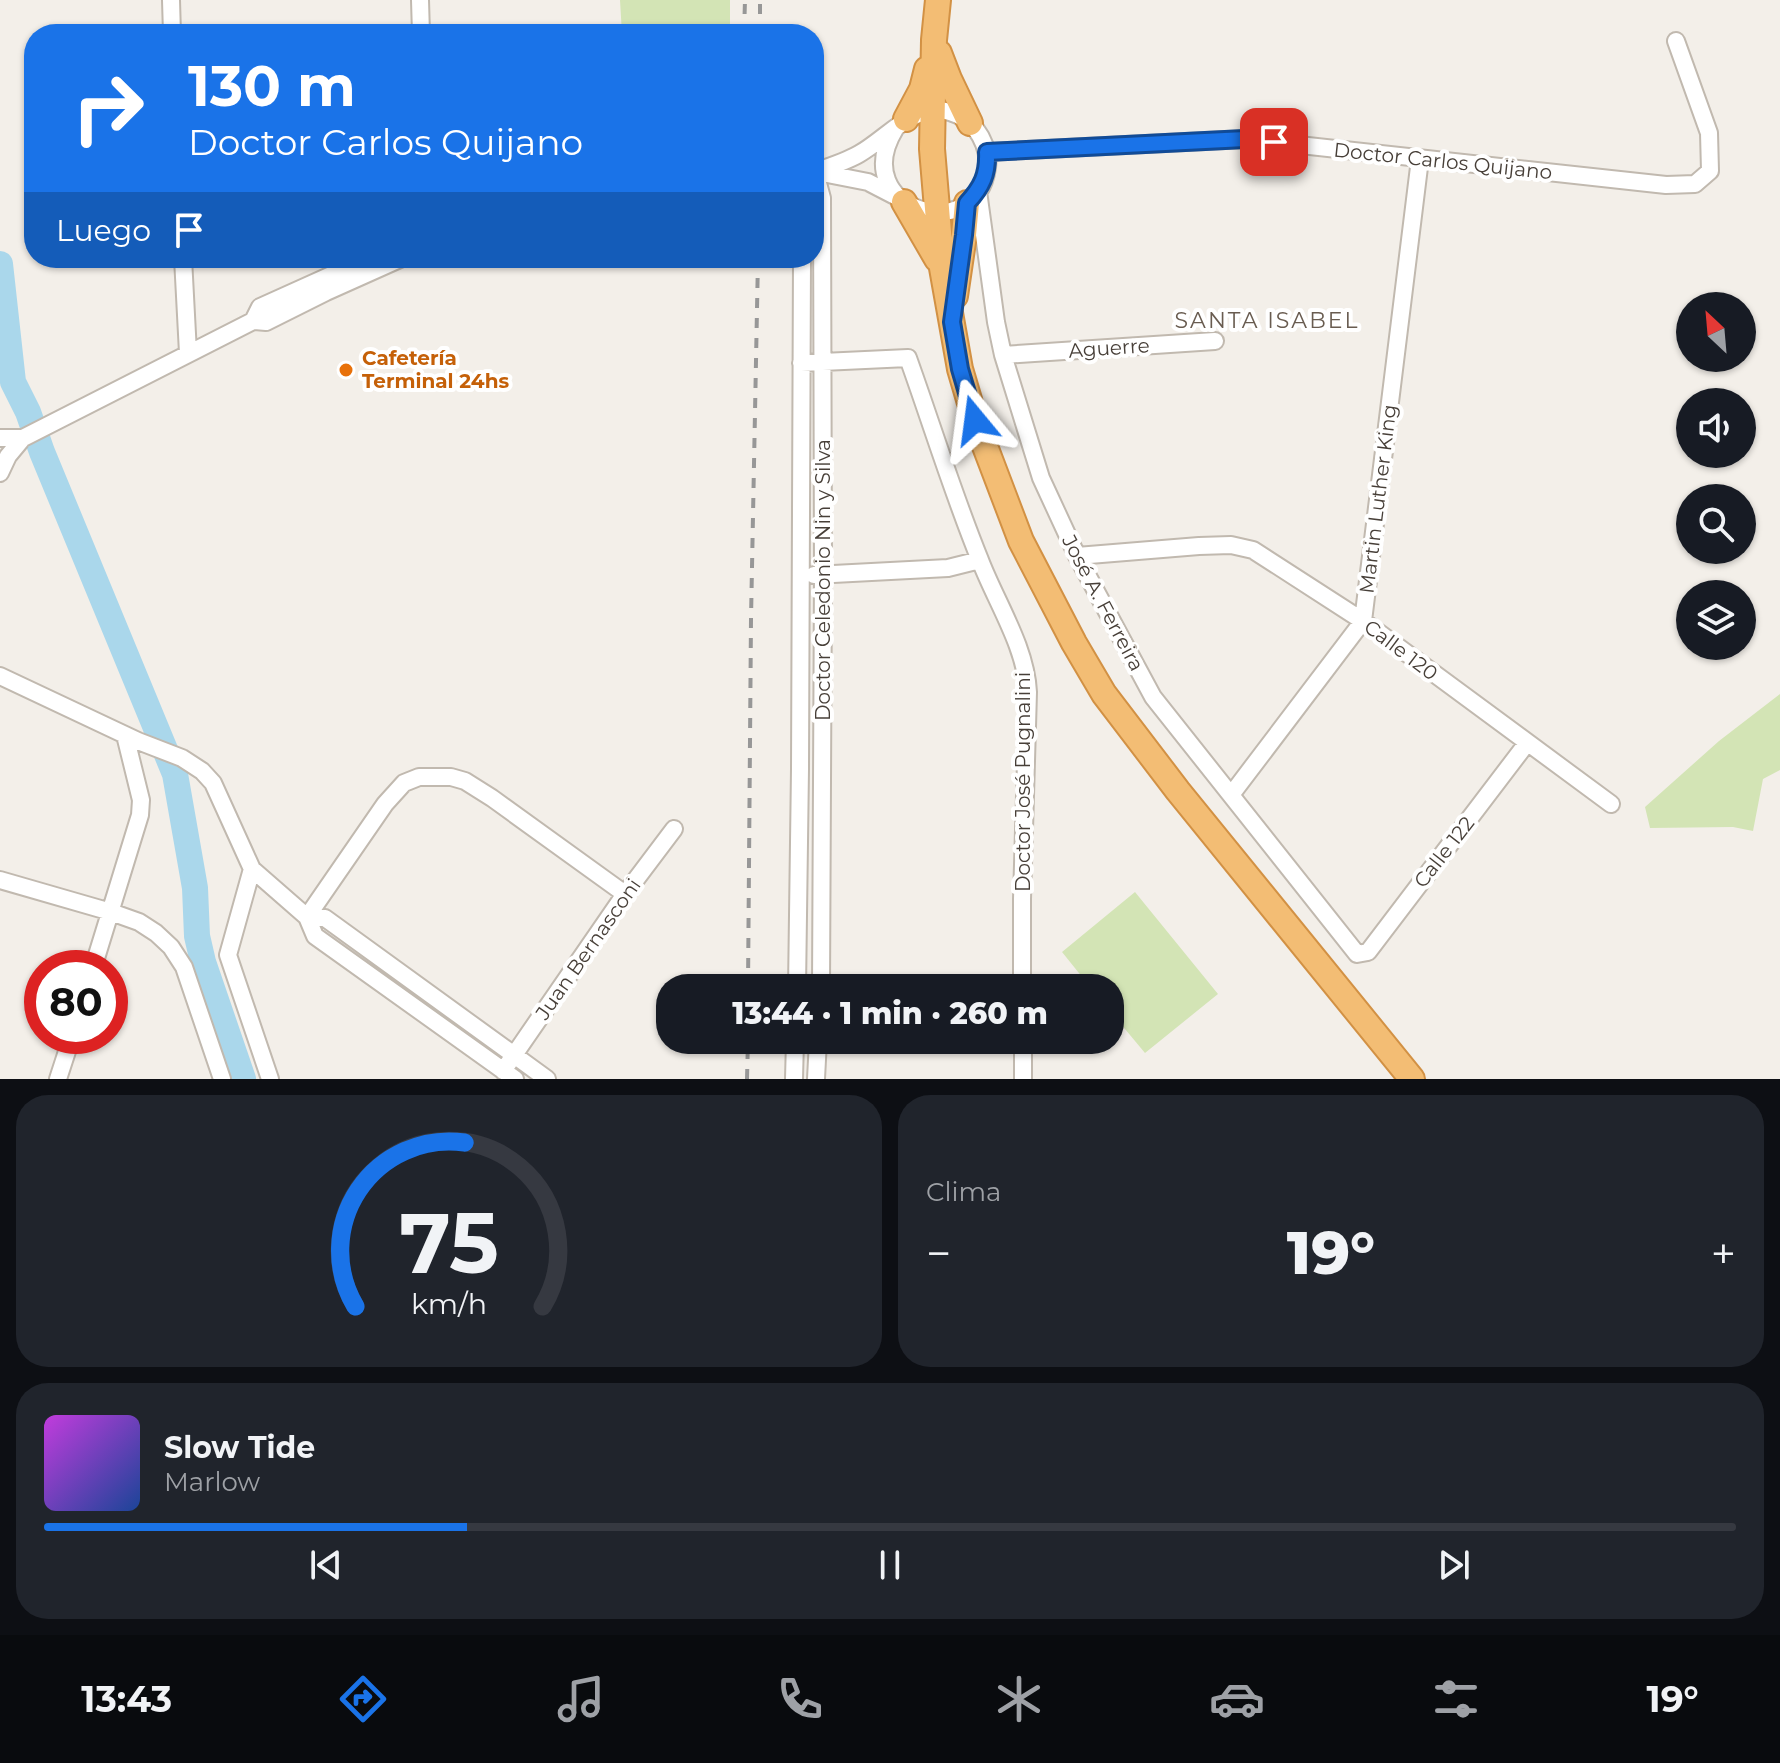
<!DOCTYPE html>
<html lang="es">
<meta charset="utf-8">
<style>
:root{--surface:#171b24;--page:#20242c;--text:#f1f3f6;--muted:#9ea1a6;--line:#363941;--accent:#1a73e8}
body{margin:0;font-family:Montserrat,sans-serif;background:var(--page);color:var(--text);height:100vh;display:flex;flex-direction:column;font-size:30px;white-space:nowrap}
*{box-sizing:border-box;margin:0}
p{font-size:26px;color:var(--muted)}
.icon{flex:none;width:44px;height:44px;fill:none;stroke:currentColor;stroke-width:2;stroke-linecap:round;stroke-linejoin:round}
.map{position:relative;height:1079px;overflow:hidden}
.side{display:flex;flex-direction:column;gap:16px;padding:16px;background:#0d0f14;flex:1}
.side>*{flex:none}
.top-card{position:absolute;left:24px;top:24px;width:800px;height:244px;border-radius:32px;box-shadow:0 2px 6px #0004;background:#1a73e8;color:#fff;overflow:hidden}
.needle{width:52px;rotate:334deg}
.fabs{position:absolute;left:1676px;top:292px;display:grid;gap:16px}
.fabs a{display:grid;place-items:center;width:80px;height:80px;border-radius:50%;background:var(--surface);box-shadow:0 2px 6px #0004;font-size:40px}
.speed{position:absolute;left:24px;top:950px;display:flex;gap:16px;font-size:40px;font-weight:700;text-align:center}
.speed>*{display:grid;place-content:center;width:104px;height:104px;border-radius:50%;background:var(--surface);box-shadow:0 2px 6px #0004;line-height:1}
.speed .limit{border:12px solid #d22;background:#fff;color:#111}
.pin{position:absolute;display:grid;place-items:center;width:68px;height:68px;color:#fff;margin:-34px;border-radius:16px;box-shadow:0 4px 12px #0006}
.me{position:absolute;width:88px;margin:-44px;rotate:344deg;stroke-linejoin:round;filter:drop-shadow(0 0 6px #0008)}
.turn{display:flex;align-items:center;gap:28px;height:168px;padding:0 32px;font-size:36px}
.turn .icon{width:104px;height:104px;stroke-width:2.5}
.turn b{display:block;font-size:56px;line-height:68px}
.then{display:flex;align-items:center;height:76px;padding:0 32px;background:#0003;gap:16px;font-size:30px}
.big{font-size:60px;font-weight:800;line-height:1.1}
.side .card{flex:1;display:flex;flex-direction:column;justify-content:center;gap:12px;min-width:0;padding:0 28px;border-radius:32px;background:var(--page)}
.side .dial{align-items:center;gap:0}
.dial svg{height:208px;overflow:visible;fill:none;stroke:var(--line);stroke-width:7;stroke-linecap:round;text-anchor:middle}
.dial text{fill:var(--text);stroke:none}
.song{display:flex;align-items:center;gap:24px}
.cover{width:96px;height:96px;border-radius:12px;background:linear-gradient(135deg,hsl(290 70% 55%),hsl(220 70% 35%))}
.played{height:8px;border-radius:4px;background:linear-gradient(90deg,var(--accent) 25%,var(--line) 25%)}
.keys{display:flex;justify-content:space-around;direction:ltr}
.heat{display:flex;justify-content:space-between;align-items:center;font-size:44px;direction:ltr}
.side .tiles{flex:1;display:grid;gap:16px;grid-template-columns:1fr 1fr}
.card:last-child{grid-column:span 2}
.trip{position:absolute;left:656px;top:974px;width:468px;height:80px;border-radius:32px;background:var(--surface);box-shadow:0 2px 6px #0004;font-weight:800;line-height:80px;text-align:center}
.menu{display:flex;height:128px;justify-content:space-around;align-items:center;background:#090b0e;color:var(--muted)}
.menu .icon{width:56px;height:56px}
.menu .on{color:var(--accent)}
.menu b{font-size:36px;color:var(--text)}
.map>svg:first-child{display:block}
</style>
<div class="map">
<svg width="1780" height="1079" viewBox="0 0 1780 1079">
<rect width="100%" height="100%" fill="#f3efe9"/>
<path fill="#d3e4b5" d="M 620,0 L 730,0 L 730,34 L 622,34 Z
M 1780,694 L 1780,770 L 1763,779 L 1753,831 L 1733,827 L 1650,828 L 1645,807 L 1719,741 Z
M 1135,892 L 1218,994 L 1145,1053 L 1110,1011 L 1110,988 L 1091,988 L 1062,952 Z"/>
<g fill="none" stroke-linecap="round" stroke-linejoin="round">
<path stroke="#aad7eb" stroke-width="26" d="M 0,264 L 13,382 L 28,412 L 42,452 L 175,774 L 195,888 L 197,936 L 203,962 L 243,1079"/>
<g stroke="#c1b9af" stroke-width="20">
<path id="minor" d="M 171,0 L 172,34
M 420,0 L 421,34
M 987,152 L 1245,139 L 1666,185 L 1695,184 L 1710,171 L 1709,133 L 1676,41
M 814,172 C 829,167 845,162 859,154 C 889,137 914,102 950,112 C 960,115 968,120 975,128 C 984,140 989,153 987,168 C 976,248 846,210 895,129
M 815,172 L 822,198 L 823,574 L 821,988
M 817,172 L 868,182 L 897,197
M 978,191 L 996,322 L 1003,355 L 1041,478 L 1077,556 L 1153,697 L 1357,954 L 1368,952 L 1527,743
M 183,258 L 188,353
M 253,321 L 260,307 L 369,258
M 1003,355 L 1215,341
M 801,363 L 908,358 C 932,425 953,494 980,560 C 996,602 1026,647 1028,692 L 1022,899 L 1022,988
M 0,438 L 23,438
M 0,473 L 8,456 L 23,438 L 253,321 L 266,322 L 326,292 L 402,258
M 1077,556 L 1199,546 L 1231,545 L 1253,550 L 1363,621 L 1611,804
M 814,575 L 948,568 L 980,560
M 0,676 L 138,741 L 182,758 L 202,771 L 213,783 L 252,869 L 307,917 L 315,936 L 515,1079
M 1231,795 L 1363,621 L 1420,159
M 252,869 L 228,955 L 270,1079
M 0,880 L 111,912 L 139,922 L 156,933 L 171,947 L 184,967 L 222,1079
M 307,917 L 385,804 L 404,783 L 419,777 L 451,777 L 465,781 L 492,798 L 625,894
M 307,917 L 325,918 L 547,1079
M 93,968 L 140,815 L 141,800 L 125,735
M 797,988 L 800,769 L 802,258
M 1023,1040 L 1023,1079
M 503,1071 L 625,894 L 674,829
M 58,1079 L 72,1036
M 794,1079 L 795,1040
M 816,1079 L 818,1040"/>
</g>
<g stroke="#d29144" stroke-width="28">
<path id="highway" d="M 938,0 L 934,40 L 932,149 L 942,268 L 960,369 L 975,420 L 1021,541 L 1074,643 L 1104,694 L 1178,791 L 1412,1079
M 939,53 L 949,79 L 970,123
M 906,119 L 922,89 L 927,69
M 904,202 L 937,259
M 955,296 L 964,235 L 967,203"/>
</g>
<use href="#minor" stroke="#fff" stroke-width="16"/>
<use href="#highway" stroke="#f3bd74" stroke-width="24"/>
<path stroke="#979797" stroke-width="4" stroke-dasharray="10 10" stroke-linecap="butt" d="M 744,34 L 745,0
M 760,34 L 760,0
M 748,988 L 751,619 L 758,258
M 747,1079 L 748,1040"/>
</g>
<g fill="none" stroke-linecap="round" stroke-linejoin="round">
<g stroke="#114b97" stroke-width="20">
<path id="route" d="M 975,420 L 960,369 L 952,322 L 964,235 L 967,203 C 982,187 988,174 987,152 L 1245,139 L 1274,142"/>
</g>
<use href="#route" stroke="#1a73e8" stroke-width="14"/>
</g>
<circle fill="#e8710a" stroke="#fff" stroke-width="3" cx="346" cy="370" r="8"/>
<g text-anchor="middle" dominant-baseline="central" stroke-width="8" stroke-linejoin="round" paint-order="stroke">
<g font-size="20" fill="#473f38" stroke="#fff">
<text transform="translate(1443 161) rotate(6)">Doctor Carlos Quijano</text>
<text transform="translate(1109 348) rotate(-4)">Aguerre</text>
<text transform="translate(1378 499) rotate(-83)">Martin Luther King</text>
<text transform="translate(823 580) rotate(-90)">Doctor Celedonio Nin y Silva</text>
<text transform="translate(1103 603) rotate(62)">José A. Ferreira</text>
<text transform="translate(1401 650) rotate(37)">Calle 120</text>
<text transform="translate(1023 782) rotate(-90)">Doctor José Pugnalini</text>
<text transform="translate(1444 852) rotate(-52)">Calle 122</text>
<text transform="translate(588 949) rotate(-55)">Juan Bernasconi</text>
</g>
<g font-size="20" font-weight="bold" fill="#c56008" stroke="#fff" text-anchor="start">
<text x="362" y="358">Cafetería<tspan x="362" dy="23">Terminal 24hs</tspan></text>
</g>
<g font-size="22" letter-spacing="2" fill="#695c50" stroke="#fff">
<text x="1267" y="320">SANTA ISABEL</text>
</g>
</g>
</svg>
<div class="fabs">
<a><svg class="needle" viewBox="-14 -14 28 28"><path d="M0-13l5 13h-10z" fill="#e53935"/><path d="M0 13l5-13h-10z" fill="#9ea1a6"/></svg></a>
<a><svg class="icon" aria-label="sound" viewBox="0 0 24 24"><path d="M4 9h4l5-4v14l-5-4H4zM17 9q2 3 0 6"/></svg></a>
<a><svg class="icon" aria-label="search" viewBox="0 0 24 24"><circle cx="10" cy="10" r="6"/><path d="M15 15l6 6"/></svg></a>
<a><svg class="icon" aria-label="layers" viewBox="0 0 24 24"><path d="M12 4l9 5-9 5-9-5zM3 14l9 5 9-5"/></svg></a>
</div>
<div class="speed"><div class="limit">80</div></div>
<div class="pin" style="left:1274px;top:142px;background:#d93025"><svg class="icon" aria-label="arrive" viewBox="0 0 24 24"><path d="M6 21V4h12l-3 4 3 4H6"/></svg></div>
<svg class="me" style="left:975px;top:420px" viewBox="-20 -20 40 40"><path d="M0-17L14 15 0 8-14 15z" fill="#1a73e8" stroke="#fff" stroke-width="4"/></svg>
<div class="trip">13:44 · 1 min · 260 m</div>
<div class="top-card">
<div class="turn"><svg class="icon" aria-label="right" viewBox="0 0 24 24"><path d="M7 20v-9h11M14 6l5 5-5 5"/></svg><div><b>130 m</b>Doctor Carlos Quijano</div></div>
<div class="then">Luego<svg class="icon" aria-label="arrive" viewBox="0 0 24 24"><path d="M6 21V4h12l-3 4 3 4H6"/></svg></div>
</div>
</div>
<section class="side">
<div class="tiles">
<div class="card dial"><svg viewBox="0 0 100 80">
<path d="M14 69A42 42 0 1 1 86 69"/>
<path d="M14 69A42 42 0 0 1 56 6" stroke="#1a73e8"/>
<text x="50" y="56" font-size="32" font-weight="700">75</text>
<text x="50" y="72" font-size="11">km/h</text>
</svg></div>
<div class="card"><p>Clima</p>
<div class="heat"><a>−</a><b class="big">19°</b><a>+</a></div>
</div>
<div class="card">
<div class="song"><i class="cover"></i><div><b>Slow Tide</b><p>Marlow</p></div></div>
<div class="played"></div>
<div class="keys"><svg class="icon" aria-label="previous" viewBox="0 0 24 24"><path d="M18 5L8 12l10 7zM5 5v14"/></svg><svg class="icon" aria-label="pause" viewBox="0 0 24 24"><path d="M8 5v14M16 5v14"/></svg><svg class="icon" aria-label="next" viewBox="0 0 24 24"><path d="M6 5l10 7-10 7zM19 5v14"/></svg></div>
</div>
</div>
</section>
<nav class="menu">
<b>13:43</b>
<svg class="icon on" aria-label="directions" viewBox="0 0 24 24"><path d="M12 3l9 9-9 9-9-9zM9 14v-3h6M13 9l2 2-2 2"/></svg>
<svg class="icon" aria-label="music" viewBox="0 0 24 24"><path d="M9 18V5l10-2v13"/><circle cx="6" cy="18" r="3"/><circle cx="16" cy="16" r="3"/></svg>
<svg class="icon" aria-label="phone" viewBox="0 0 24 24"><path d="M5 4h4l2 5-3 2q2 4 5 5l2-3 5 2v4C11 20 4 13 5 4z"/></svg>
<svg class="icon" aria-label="climate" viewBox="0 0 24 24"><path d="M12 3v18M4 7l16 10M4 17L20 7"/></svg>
<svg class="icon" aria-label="car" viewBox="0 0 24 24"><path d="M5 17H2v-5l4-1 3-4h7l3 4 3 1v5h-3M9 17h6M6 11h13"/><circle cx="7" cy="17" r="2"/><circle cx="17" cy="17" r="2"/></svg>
<svg class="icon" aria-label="filters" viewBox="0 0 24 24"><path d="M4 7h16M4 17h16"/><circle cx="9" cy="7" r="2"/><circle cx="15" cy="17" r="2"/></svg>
<b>19°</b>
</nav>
